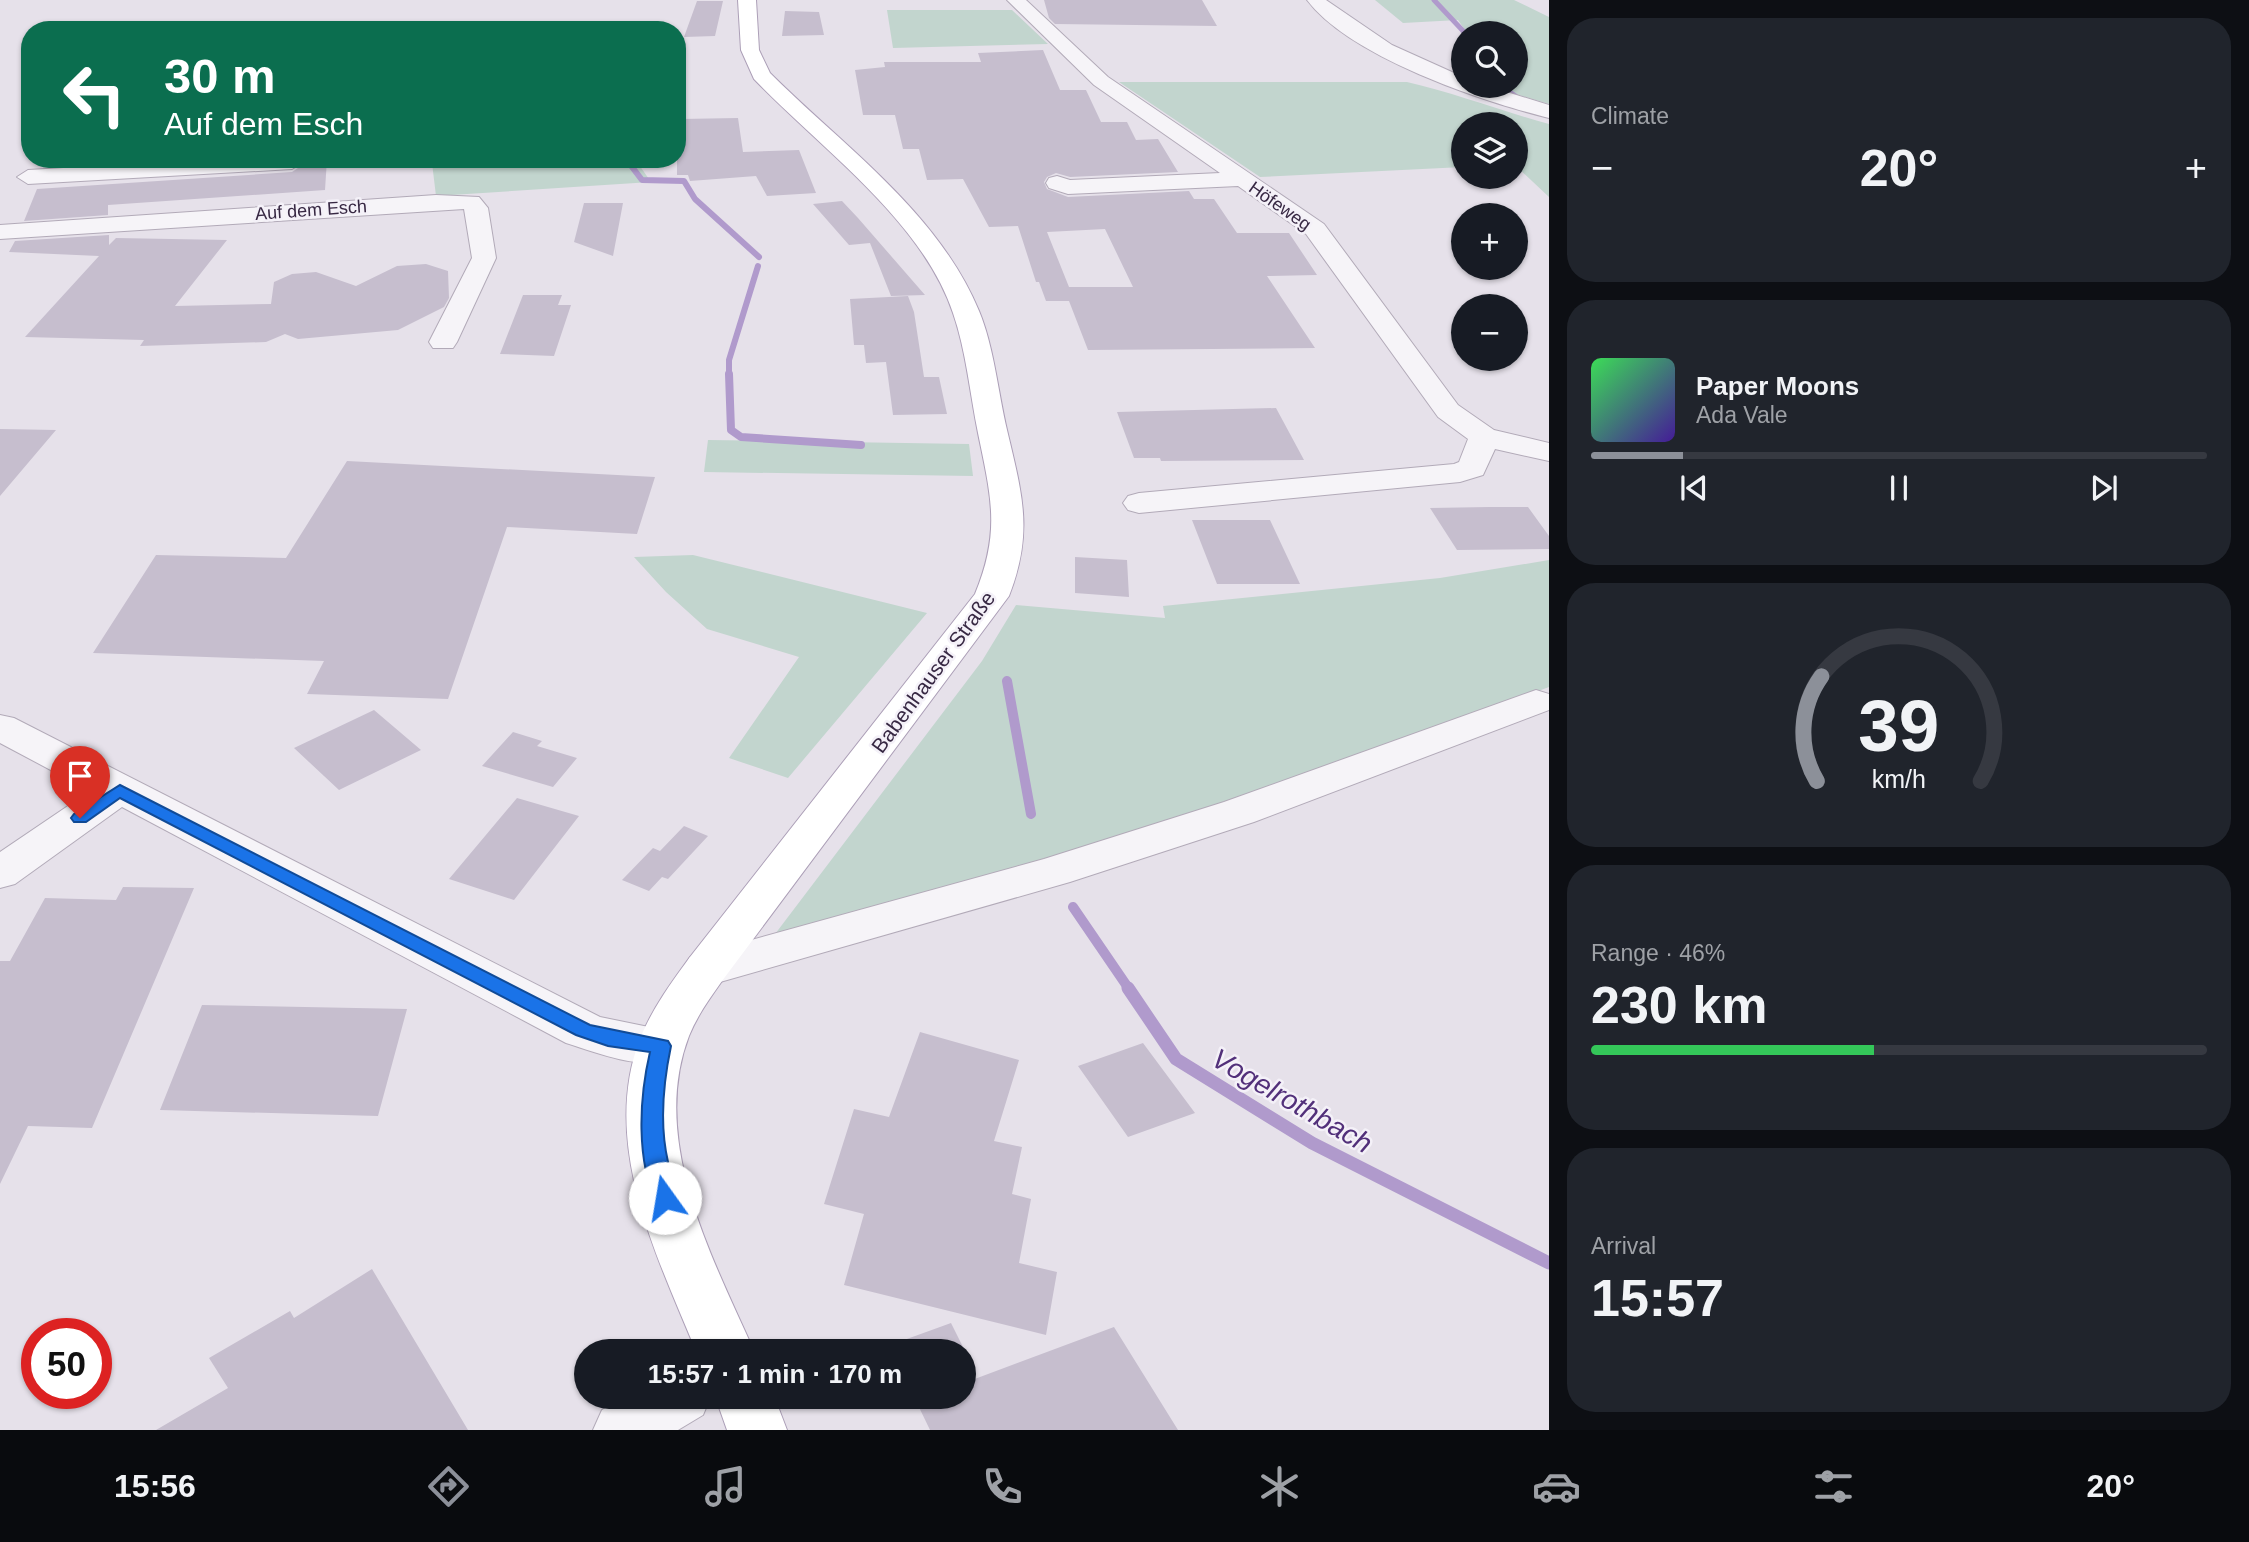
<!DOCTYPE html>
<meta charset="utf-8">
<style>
:root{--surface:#171b24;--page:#20242c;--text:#f1f3f6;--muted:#9ea1a6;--line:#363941;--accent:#8c9099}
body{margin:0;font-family:Helvetica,sans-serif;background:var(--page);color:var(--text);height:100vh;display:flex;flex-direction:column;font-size:26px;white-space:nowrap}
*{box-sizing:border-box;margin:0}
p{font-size:23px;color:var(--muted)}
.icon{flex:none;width:38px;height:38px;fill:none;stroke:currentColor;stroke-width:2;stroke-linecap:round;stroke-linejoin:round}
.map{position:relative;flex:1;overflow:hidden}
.sheet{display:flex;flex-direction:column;gap:18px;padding:18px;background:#0d0f14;width:700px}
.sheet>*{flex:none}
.top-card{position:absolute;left:21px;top:21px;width:665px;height:147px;border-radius:28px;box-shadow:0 2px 5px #0004;background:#0b6e4f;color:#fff;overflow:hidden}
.controls{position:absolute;left:1451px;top:21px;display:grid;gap:14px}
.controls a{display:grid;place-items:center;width:77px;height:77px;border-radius:50%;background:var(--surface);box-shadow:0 2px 5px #0004;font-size:35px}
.speed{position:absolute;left:21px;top:1318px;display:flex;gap:14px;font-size:35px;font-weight:700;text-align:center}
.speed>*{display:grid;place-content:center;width:91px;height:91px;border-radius:50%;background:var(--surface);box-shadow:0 2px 5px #0004;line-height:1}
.speed .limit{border:10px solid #d22;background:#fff;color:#111}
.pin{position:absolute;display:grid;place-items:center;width:60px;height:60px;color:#fff;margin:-72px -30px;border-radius:50% 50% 50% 0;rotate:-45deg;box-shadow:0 0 7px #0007}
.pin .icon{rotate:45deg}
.me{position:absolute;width:77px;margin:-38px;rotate:347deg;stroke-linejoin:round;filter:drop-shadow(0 0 5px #0008)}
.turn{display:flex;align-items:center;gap:24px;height:147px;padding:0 28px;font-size:32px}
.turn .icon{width:91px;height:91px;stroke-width:2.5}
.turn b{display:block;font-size:49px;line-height:60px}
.big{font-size:52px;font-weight:700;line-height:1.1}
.sheet .tile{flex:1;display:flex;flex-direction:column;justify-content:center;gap:10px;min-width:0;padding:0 24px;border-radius:28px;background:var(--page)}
.sheet .dial{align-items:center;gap:0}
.dial svg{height:182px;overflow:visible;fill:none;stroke:var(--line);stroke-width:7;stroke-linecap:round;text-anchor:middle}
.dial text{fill:var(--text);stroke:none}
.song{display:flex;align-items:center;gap:21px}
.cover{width:84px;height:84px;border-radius:10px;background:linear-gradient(135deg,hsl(130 70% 55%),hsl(260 70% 35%))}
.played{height:7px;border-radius:4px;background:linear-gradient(90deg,var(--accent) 15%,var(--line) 15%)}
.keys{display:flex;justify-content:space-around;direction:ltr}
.heat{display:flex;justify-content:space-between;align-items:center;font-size:38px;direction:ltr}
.charge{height:10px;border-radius:5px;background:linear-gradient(90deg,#34c759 46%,var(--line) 0)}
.trip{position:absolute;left:574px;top:1339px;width:402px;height:70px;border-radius:35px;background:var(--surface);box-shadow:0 2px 5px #0004;font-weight:700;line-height:70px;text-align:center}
.menu{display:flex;height:112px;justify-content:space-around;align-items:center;background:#090b0e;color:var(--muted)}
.menu .icon{width:49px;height:49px}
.menu .selected{color:var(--accent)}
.menu b{font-size:32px;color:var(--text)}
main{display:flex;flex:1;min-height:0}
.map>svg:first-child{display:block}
</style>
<main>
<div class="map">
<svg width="1549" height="1430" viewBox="0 0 1549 1430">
<rect width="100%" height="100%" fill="#e6e1ea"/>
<path fill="#c2d5ce" d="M 1375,0 L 1514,0 L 1549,17 L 1549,104 L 1512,93 L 1503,86 L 1516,86 L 1516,33 L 1467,33 L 1458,20 L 1403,23 Z
M 887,10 L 1012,10 L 1048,44 L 893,48 Z
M 1119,82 L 1407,82 C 1455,93 1501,111 1549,124 L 1549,197 L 1516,166 L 1516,124 L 1463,124 L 1463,167 L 1260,177 Z
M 514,159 L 635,159 L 651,182 L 436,196 L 432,163 Z
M 708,440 L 969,444 L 973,476 L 704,472 Z
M 693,555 L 927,613 L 788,778 L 729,758 L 799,657 L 707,629 L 666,592 L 634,557 Z
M 1549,560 L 1549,687 L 1238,805 L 766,946 L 982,661 L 1016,605 L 1165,618 L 1163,606 L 1440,578 Z"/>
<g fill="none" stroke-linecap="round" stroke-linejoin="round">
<path stroke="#b09acc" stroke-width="5" d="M 1434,0 L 1465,33
M 1501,86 L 1517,97
M 620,159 L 630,165"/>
<path stroke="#b09acc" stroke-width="6" d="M 629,163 L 642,180 L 684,181 L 695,199 L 759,257
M 729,375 L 729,360 L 758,266"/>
<path stroke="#b09acc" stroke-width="8" d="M 729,374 L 731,430 L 741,437 L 861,445"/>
<path stroke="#b09acc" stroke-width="10" d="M 1007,681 L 1031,814
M 1073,907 L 1129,989"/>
<path stroke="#b09acc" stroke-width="13" d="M 1128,988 L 1176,1059 L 1312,1143 L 1549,1263"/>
</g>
<path fill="#c6bece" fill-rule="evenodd" d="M 1044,0 L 1202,0 L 1217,26 L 1055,24 L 1049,18 Z
M 697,1 L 723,1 L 715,36 L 684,37 Z
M 785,11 L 819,12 L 824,35 L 782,36 Z
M 1043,50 L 1060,90 L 1086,90 L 1101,122 L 1127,122 L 1136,140 L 1158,139 L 1178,172 L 1070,177 L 1056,173 L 1047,177 L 1044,182 L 1047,189 L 1068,197 L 1189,191 L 1194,199 L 1214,199 L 1237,233 L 1289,233 L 1317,275 L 1267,276 L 1315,348 L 1088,350 L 1069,301 L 1046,301 L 1039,282 L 1036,282 L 1018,226 L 989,227 L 963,179 L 927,180 L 919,149 L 903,149 L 895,115 L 863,115 L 855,70 L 885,67 L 884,62 L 981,62 L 978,53 ZM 1105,229 L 1133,287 L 1069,287 L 1047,232 Z
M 738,118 L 743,152 L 799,150 L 816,193 L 767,196 L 756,176 L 690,181 L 688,175 L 677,175 L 677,142 L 684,143 L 681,119 Z
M 304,159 L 327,159 L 325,190 L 108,205 L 108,215 L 24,221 L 37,189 L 292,172 L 304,164 Z
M 842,201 L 858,218 L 925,295 L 891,296 L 870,243 L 849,245 L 813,204 Z
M 584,203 L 623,203 L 613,256 L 574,242 Z
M 109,235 L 109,245 L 116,238 L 227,240 L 175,306 L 271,304 L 274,282 L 292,274 L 316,272 L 356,286 L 397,266 L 426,264 L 448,271 L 449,298 L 444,307 L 398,330 L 298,339 L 285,334 L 266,342 L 140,346 L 144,340 L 25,337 L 99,256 L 9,252 L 15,241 Z
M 523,295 L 562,295 L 558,305 L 571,305 L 554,356 L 500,354 Z
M 908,296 L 914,312 L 924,377 L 939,377 L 947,414 L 893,415 L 886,362 L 866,363 L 864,345 L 854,345 L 850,299 Z
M 1276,408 L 1304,460 L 1161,461 L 1160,458 L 1134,458 L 1117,412 Z
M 0,429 L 56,430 L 0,496 Z
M 347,461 L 655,477 L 637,534 L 507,527 L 448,699 L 307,694 L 324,661 L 93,653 L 156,555 L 286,558 Z
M 1489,507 L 1528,507 L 1549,536 L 1549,549 L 1457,550 L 1430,508 Z
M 1192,520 L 1270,520 L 1300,584 L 1217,584 Z
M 1075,557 L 1127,560 L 1129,597 L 1075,593 Z
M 374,710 L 421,750 L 339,790 L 294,748 Z
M 513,732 L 542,741 L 537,746 L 577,758 L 553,787 L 482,766 Z
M 517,798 L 579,816 L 514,900 L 449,879 Z
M 684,826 L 708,836 L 668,879 L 662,877 L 649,891 L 622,880 L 653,848 L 660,851 Z
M 123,887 L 194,888 L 92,1128 L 28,1126 L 0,1184 L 0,961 L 10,961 L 45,898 L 116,900 Z
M 202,1005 L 407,1009 L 378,1116 L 160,1110 Z
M 920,1032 L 1019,1060 L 994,1141 L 1022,1147 L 1012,1194 L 1031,1199 L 1019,1263 L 1057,1272 L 1046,1335 L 844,1285 L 864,1214 L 824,1204 L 854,1109 L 889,1117 Z
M 1143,1043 L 1195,1113 L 1128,1137 L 1078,1066 Z
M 372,1269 L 468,1430 L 156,1430 L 228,1388 L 209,1358 L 290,1311 L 294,1318 Z
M 951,1323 L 965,1351 L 883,1351 L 882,1348 Z
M 1114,1327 L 1178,1430 L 930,1430 L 916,1401 L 927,1396 L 964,1396 L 964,1383 Z"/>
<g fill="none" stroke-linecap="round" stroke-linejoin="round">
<g stroke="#b2aab8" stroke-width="2">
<path id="minor" d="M 1007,0 L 1026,0 L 1108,77 L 1324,224 L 1458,405 L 1494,430 L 1549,443 L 1549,461 L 1495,449 L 1483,475 L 1460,482 L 1139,513 L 1128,510 L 1123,503 L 1128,496 L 1139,493 L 1454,464 L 1459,462 L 1468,439 L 1438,417 L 1306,234 L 1238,186 L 1068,194 L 1049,188 L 1046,183 L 1049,178 L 1057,176 L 1070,180 L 1220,173 L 1094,85 Z
M 1307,0 L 1326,0 L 1392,45 L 1463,77 L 1463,86 L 1487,86 L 1549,105 L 1549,118 C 1481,101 1350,57 1307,0 Z
M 223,159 L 301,159 L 303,162 L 292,169 L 28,184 L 17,177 L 28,170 Z
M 436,195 L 479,197 L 488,208 L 496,258 L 457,342 L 453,348 L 433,348 L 429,342 L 472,258 L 464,209 L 0,239 L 0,225 Z
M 1536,690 L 1549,694 L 1549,710 L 1254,822 L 1070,882 L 706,986 L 690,981 L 683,969 L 690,957 L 1044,859 L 1224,802 Z
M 0,715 L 14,718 L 600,1017 L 678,1033 L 685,1046 L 678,1059 C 642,1071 601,1054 566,1043 L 122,807 L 15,884 L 0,888 L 0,852 L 90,791 L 0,743 Z
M 626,1396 L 711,1396 L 703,1415 L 678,1430 L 593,1430 L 602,1410 Z"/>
</g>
<g stroke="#ac9fb7" stroke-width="2">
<path id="major" d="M 738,0 L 756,0 L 759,50 L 770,73 C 843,146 938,212 979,311 C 994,347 998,392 1007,430 C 1022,494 1034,532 1009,596 L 722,981 C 710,998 697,1016 689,1036 C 649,1140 712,1257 754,1351 L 696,1351 C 657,1256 600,1143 640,1039 C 652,1009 671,983 690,957 L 975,594 C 1001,531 991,497 978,433 C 970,394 966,350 953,313 C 922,220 820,148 754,79 L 741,50 Z
M 715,1396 L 774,1396 L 787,1430 L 727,1430 Z"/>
</g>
<use href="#minor" fill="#f6f4f8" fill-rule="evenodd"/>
<use href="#major" fill="#fff" fill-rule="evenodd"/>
</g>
<path fill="#1a73e8" stroke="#114b97" stroke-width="2" d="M 120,785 L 590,1025 L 668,1041 L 671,1046 C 663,1084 659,1123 668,1162 C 670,1175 679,1193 673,1205 L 665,1207 L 657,1205 C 636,1160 639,1099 650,1052 L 608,1046 L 576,1035 L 120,798 L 86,822 L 74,822 L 71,818 L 74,814 Z"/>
<g text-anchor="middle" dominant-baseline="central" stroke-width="5" stroke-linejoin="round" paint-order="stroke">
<g font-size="18" fill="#372843" stroke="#f4f1f8">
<text transform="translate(1280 206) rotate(35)">Höfeweg</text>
<text transform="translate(311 210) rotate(-4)">Auf dem Esch</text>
</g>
<g font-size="21" fill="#372843" stroke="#f4f1f8">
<text transform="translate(933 672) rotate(-54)">Babenhauser Straße</text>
</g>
<g font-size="28" font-style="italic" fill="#52307a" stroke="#f4f1f8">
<text transform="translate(1292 1101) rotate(30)">Vogelrothbach</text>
</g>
</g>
</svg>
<div class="controls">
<a><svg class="icon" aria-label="search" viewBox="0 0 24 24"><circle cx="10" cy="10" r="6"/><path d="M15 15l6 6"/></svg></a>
<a><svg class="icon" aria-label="layers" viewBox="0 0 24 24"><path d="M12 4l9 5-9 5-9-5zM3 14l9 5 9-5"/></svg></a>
<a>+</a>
<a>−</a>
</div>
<div class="speed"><div class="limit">50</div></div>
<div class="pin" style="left:80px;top:818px;background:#d93025"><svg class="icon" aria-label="arrive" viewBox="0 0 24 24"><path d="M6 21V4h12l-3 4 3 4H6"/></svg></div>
<svg class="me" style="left:665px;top:1198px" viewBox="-20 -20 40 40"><circle r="19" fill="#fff"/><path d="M0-13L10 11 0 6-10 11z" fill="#1a73e8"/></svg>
<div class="trip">15:57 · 1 min · 170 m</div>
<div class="top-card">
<div class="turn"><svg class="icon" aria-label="left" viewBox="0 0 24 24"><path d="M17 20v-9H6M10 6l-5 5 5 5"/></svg><div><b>30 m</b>Auf dem Esch</div></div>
</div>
</div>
<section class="sheet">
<div class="tile"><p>Climate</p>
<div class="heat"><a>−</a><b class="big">20°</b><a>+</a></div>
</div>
<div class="tile">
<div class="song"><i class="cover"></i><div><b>Paper Moons</b><p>Ada Vale</p></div></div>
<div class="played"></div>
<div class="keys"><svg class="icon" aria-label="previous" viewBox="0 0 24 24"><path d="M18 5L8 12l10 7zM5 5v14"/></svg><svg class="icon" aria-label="pause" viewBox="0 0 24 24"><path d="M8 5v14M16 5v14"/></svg><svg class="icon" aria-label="next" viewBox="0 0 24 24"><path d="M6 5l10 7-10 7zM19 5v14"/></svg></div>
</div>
<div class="tile dial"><svg viewBox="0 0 100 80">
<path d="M14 69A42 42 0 1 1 86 69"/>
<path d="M14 69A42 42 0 0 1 16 23" stroke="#8c9099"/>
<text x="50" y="56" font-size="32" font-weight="700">39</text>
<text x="50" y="72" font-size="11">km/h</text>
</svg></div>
<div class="tile"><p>Range · 46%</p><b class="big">230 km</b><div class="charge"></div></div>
<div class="tile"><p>Arrival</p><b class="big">15:57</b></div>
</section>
</main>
<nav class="menu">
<b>15:56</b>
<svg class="icon selected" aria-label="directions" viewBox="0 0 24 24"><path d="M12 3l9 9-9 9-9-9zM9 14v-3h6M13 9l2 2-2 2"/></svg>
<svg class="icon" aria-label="music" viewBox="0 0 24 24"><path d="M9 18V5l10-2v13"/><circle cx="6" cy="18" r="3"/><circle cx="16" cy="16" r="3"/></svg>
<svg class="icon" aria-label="phone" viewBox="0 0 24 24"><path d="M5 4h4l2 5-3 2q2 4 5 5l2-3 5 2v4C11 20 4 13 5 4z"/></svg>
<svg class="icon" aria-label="climate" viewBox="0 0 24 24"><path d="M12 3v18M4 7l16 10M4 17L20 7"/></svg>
<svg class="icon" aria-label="car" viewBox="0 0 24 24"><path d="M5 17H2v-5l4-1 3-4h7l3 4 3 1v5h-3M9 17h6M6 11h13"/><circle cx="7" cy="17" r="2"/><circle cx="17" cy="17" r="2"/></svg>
<svg class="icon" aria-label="filters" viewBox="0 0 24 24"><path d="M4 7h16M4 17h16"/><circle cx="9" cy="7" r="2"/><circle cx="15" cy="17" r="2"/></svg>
<b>20°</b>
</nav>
